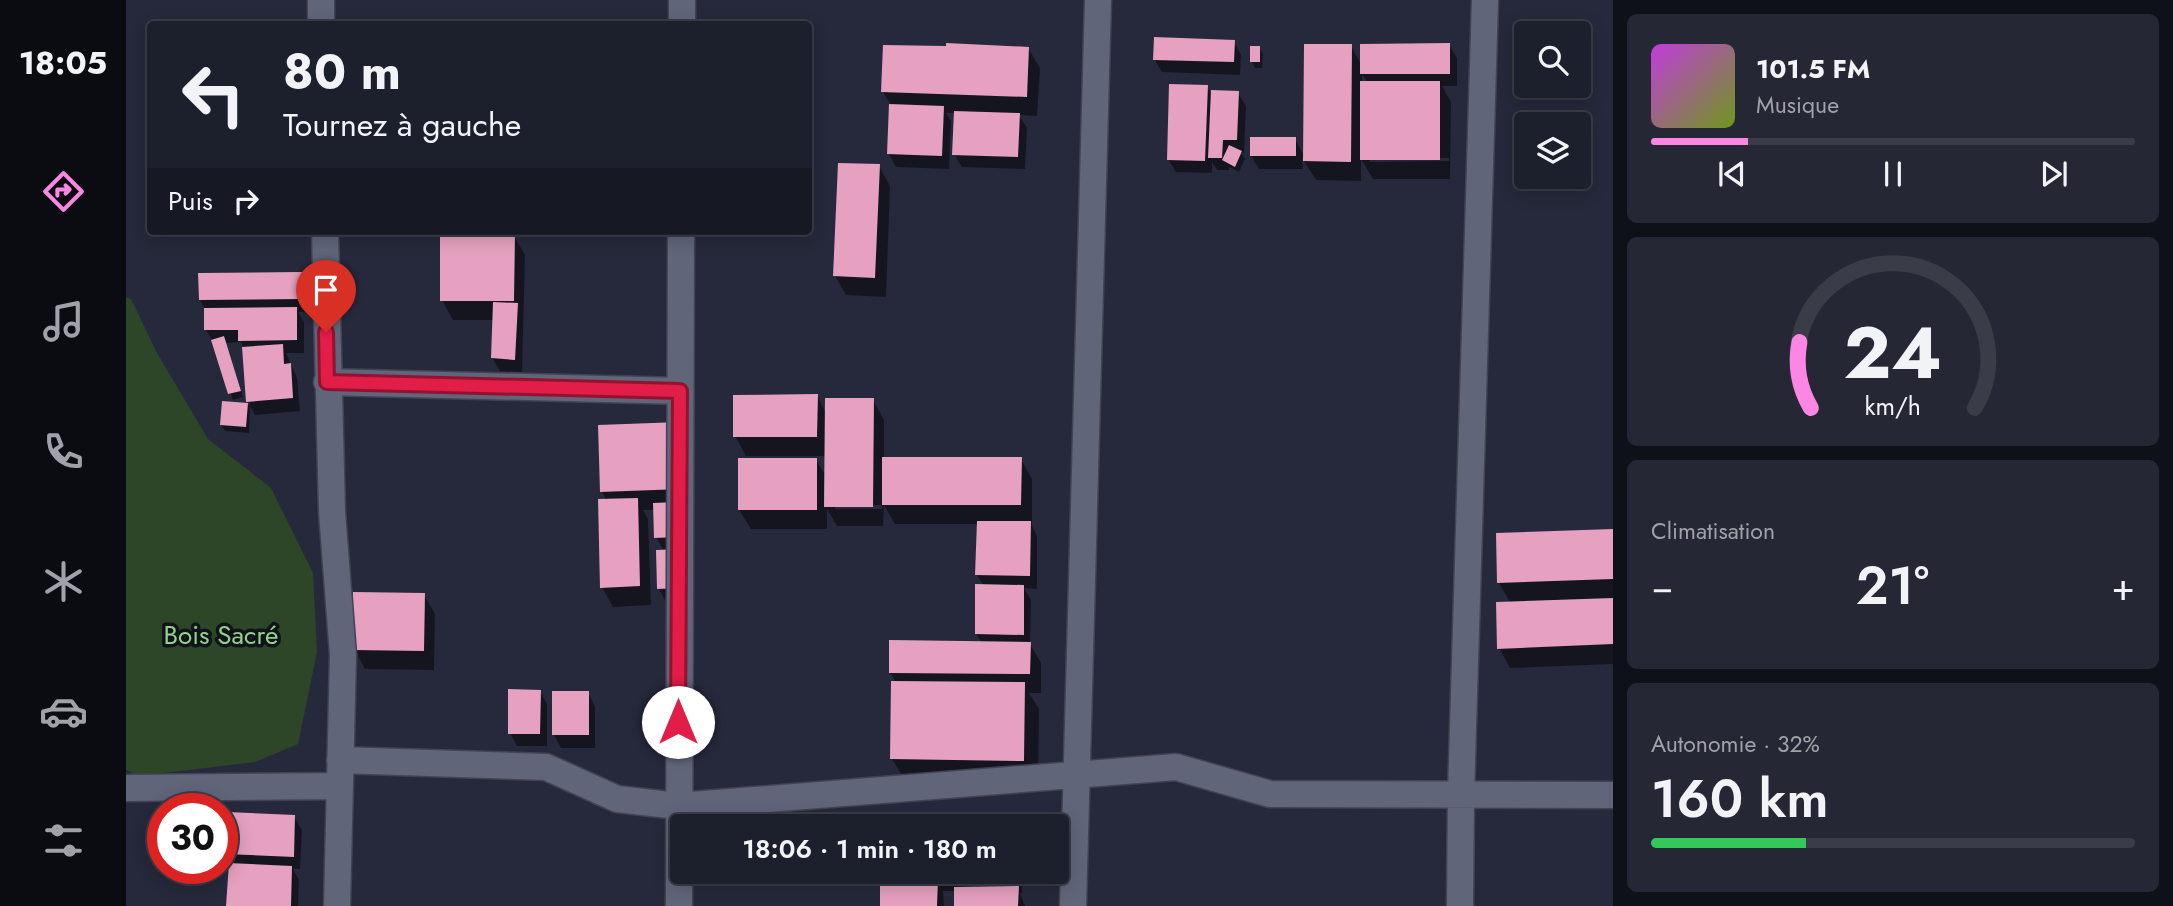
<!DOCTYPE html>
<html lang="fr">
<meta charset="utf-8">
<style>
:root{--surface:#1c1f2c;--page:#252734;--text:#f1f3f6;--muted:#a0a2a9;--line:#3a3d48;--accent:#fc86e4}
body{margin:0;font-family:Jost,sans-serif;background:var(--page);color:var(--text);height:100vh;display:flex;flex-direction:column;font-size:26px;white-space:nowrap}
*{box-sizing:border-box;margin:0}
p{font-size:23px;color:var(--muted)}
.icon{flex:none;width:38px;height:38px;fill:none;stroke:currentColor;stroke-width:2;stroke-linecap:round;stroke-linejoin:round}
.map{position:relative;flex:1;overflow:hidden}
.details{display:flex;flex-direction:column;gap:14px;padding:14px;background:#0f1118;width:560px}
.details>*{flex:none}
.banner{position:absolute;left:21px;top:21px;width:665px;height:214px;border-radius:7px;box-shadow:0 4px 18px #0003,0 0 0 2px var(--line);background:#1c1f2c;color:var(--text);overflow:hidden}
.buttons{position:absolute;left:1388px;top:21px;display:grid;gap:14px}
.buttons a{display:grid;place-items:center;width:77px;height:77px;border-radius:7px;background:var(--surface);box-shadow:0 4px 18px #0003,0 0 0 2px var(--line);font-size:35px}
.speed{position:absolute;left:21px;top:793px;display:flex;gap:14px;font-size:35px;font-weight:700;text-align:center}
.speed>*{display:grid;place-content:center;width:91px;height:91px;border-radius:50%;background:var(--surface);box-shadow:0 4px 18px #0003,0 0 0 2px var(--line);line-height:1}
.speed .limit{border:10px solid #d22;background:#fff;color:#111}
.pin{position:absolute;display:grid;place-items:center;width:60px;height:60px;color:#fff;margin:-72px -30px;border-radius:50% 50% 50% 0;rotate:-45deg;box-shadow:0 0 7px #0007}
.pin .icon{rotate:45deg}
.me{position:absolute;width:77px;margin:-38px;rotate:0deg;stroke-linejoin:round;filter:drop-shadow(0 0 5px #0008)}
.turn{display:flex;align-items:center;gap:24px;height:147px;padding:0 21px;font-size:32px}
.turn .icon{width:91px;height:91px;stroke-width:2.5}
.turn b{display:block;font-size:49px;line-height:60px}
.then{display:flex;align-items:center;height:66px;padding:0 21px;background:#0003;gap:14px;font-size:26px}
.big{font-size:52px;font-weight:600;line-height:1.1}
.details .tile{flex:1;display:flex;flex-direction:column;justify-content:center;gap:10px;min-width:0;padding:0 24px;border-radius:10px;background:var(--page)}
.details .dial{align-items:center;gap:0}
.dial svg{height:182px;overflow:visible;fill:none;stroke:var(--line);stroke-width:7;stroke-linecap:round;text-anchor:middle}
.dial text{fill:var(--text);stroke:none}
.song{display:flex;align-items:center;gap:21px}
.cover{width:84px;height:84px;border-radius:10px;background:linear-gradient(135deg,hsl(290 70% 55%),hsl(80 70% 35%))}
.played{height:7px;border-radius:4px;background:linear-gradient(90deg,var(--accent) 20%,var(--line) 20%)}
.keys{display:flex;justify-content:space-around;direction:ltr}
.heat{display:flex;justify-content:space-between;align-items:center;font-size:38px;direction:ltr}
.charge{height:10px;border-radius:5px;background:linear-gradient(90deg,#34c759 32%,var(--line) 0)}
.trip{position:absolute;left:544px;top:814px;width:399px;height:70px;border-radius:7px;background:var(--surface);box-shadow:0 4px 18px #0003,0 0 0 2px var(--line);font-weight:600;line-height:70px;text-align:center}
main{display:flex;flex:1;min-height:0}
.dock{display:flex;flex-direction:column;width:126px;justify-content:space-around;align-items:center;background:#0b0c12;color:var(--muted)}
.dock .icon{width:49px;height:49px}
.dock .current{color:var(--accent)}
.dock b{font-size:32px;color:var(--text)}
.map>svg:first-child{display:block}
</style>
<main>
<nav class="dock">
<b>18:05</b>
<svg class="icon current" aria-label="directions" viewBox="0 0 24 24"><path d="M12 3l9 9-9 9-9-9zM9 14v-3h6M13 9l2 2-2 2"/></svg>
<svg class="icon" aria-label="music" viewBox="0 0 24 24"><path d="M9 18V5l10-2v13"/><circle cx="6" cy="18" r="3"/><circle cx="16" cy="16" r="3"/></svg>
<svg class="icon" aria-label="phone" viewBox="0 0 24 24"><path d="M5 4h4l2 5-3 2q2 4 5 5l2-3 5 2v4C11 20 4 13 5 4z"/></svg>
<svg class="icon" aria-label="climate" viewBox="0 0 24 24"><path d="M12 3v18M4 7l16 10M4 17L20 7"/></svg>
<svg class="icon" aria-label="car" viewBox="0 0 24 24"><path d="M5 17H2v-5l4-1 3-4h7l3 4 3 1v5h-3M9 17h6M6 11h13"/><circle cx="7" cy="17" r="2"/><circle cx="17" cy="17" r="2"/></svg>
<svg class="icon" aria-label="filters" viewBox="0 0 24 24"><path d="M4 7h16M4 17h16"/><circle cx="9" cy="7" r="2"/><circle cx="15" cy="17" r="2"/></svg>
</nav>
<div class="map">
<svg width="1487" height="906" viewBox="0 0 1487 906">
<rect width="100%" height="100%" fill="#26293b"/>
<path fill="#2e4628" d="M 0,297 L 5,299 L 31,353 L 82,439 L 145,488 L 187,573 L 191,652 L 172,744 L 129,762 L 13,776 L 0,770 Z"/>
<path fill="#0007" fill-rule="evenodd" d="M 1108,42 L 1115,55 L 1114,75 L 1036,72 L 1028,59 Z
M 1323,45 L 1331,58 L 1331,86 L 1316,86 L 1325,102 L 1324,179 L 1247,179 L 1235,159 L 1235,181 L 1190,180 L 1176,158 L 1177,169 L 1133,169 L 1125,156 L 1169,139 L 1178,156 L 1225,46 L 1236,66 ZM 1236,74 L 1242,83 L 1236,83 ZM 1244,158 L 1323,158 L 1323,161 L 1244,162 Z
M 902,48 L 914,68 L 911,116 L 893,115 L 901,128 L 899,169 L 836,167 L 828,154 L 830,113 L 820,113 L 825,121 L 823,169 L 770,167 L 763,154 L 765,105 L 757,92 Z
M 1133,48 L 1137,54 L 1136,68 L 1129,68 L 1126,62 Z
M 1081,87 L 1086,95 L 1112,93 L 1120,106 L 1118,153 L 1115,153 L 1119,159 L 1113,172 L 1103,167 L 1103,170 L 1091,170 L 1086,162 L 1086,173 L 1050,172 L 1042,159 Z
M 753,166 L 764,186 L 760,297 L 720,295 L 709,276 Z
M 388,236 L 399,255 L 396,372 L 374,371 L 366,358 L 368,320 L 327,320 L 316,300 Z
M 175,274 L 183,287 L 183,312 L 172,312 L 178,322 L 178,353 L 160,353 L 171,378 L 174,411 L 129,415 L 124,406 L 123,433 L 99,431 L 95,425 L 97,403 L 124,405 L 118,349 L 115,342 L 100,343 L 117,397 L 107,400 L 88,343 L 80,330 L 79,309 L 74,300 Z
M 691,396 L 700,413 L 747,400 L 758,420 L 758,459 L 895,459 L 906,479 L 906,526 L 911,536 L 911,589 L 898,588 L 905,600 L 904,644 L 915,663 L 915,693 L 903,693 L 913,709 L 912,786 L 781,784 L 766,759 L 767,683 L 770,683 L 764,672 L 856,643 L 850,634 L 858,586 L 851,575 L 852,524 L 769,524 L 758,505 L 757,526 L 711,526 L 701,509 L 701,529 L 625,529 L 613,510 L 690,460 L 700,476 L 700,456 L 620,456 L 609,436 ZM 709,505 L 756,505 L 756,509 L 709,509 Z
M 553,424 L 561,601 L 540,602 L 533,589 L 538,551 L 530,537 L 529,510 L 517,510 L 522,519 L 525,605 L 487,607 L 476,587 L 481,501 L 476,492 Z
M 1487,531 L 1487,664 L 1384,668 L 1373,648 L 1385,604 L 1373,583 L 1372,535 Z
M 298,595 L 309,614 L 308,670 L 239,669 L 228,649 Z
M 414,691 L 421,704 L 421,746 L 391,746 L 384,733 Z
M 462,693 L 469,706 L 469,748 L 435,748 L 428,735 Z
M 168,817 L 176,830 L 174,869 L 167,869 L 173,880 L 172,906 L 102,906 L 108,865 L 102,854 Z
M 757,872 L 896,872 L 896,893 L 894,893 L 899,906 L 830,906 L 830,891 L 817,891 L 818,906 L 756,906 L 762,880 Z"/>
<path fill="#e5a1bf" d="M 1028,37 L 1109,40 L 1108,62 L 1027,60 Z
M 820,43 L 903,47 L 901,97 L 755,92 L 757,45 L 820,46 Z
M 1324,43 L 1324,74 L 1234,74 L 1234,44 Z
M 1178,44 L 1226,44 L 1225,162 L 1177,161 Z
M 1124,46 L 1134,46 L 1134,62 L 1124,62 Z
M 1234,81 L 1314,81 L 1314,160 L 1234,160 Z
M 1043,84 L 1082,85 L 1079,161 L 1041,160 Z
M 1085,90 L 1113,91 L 1111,140 L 1097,140 L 1096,158 L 1082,158 Z
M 763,104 L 818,106 L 816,156 L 761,154 Z
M 828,111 L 894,113 L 892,157 L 826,155 Z
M 1124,137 L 1170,137 L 1170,156 L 1124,156 Z
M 1103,145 L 1116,151 L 1109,167 L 1096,160 Z
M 712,163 L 754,164 L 749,278 L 707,276 Z
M 314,234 L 389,234 L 388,301 L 314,301 Z
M 176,272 L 176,299 L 73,300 L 72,273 Z
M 367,302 L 392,303 L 389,360 L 365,358 Z
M 171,307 L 171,340 L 112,341 L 112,330 L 78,330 L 78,308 Z
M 98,336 L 115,391 L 102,394 L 85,340 Z
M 157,344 L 158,364 L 165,363 L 167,398 L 120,402 L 116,347 Z
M 692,394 L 691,437 L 607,437 L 607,395 Z
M 699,398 L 748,398 L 747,507 L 698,507 Z
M 96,401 L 122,403 L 120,427 L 94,425 Z
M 554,422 L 556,489 L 474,492 L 472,425 Z
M 756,457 L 896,457 L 895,505 L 756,505 Z
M 612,458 L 691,458 L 691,510 L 612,510 Z
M 512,498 L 514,586 L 474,588 L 472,499 Z
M 552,502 L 552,537 L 528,538 L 527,503 Z
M 851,521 L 905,521 L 904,576 L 849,575 Z
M 1487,529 L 1487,579 L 1371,583 L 1370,533 Z
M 554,549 L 555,588 L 531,589 L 530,550 Z
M 849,584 L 898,585 L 898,635 L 849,634 Z
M 227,592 L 299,593 L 298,651 L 226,650 Z
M 1487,598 L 1487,644 L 1371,649 L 1370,602 Z
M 763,640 L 905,642 L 904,674 L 763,673 Z
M 765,681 L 899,682 L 898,761 L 764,759 Z
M 382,689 L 415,690 L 414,734 L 382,734 Z
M 426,691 L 463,691 L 463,735 L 426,735 Z
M 102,812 L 169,815 L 168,857 L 100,854 Z
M 756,819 L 831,819 L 831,826 L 756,826 Z
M 834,821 L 890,822 L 890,826 L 834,826 Z
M 103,863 L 166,866 L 165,906 L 100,906 Z
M 834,872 L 890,872 L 890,880 L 834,880 Z
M 754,878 L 812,879 L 811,906 L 754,906 Z
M 893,886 L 892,906 L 828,906 L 828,887 Z"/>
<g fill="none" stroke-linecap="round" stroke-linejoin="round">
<g stroke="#414352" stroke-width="29">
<path id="minor" d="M 195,0 L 195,24
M 556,24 L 556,0
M 199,231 L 206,512 L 217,655 L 211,906
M 201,382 L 554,391
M 214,760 L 420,767 L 491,799 L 552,806 L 1050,767 L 1144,794 L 1487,795
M 0,788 L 214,786
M 553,906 L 555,231
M 947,906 L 972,0
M 1334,906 L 1335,794 L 1359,0"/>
</g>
<use href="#minor" stroke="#61657a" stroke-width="26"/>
</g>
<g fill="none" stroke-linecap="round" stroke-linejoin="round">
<g stroke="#92132f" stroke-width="18">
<path id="route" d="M 200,332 L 201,382 L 554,391 L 552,722"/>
</g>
<use href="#route" stroke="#e11d48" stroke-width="12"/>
</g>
<g text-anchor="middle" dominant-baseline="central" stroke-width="7" stroke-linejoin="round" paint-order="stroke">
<g font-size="26" fill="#95d187" stroke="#11131b">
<text x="95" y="635">Bois Sacré</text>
</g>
</g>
</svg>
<div class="buttons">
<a><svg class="icon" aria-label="search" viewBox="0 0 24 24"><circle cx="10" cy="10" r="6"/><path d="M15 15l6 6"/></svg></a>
<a><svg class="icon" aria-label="layers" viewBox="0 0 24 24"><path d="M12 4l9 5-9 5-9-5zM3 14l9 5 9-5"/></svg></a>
</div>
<div class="speed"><div class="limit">30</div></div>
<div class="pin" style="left:200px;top:332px;background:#d93025"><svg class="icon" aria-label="arrive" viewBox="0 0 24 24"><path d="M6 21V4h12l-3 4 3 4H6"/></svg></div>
<svg class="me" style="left:552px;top:722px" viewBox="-20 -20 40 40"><circle r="19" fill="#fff"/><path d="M0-13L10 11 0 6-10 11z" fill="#e11d48"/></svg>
<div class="trip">18:06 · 1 min · 180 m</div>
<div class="banner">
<div class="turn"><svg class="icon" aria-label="left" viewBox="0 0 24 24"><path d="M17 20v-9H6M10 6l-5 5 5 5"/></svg><div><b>80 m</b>Tournez à gauche</div></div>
<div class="then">Puis<svg class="icon" aria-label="right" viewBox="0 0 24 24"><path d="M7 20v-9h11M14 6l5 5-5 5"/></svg></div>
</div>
</div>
<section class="details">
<div class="tile">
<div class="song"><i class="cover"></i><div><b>101.5 FM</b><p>Musique</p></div></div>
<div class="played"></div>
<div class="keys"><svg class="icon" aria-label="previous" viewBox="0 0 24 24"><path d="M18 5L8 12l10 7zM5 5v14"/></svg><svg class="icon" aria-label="pause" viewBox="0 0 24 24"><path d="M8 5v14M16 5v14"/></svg><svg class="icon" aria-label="next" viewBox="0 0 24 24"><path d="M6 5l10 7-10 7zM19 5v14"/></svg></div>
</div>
<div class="tile dial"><svg viewBox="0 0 100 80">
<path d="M14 69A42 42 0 1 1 86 69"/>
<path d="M14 69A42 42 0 0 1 9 40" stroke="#fc86e4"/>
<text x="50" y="56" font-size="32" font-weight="700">24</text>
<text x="50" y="72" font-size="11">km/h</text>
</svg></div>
<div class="tile"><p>Climatisation</p>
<div class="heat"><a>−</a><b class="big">21°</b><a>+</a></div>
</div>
<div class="tile"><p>Autonomie · 32%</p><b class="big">160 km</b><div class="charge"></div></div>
</section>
</main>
